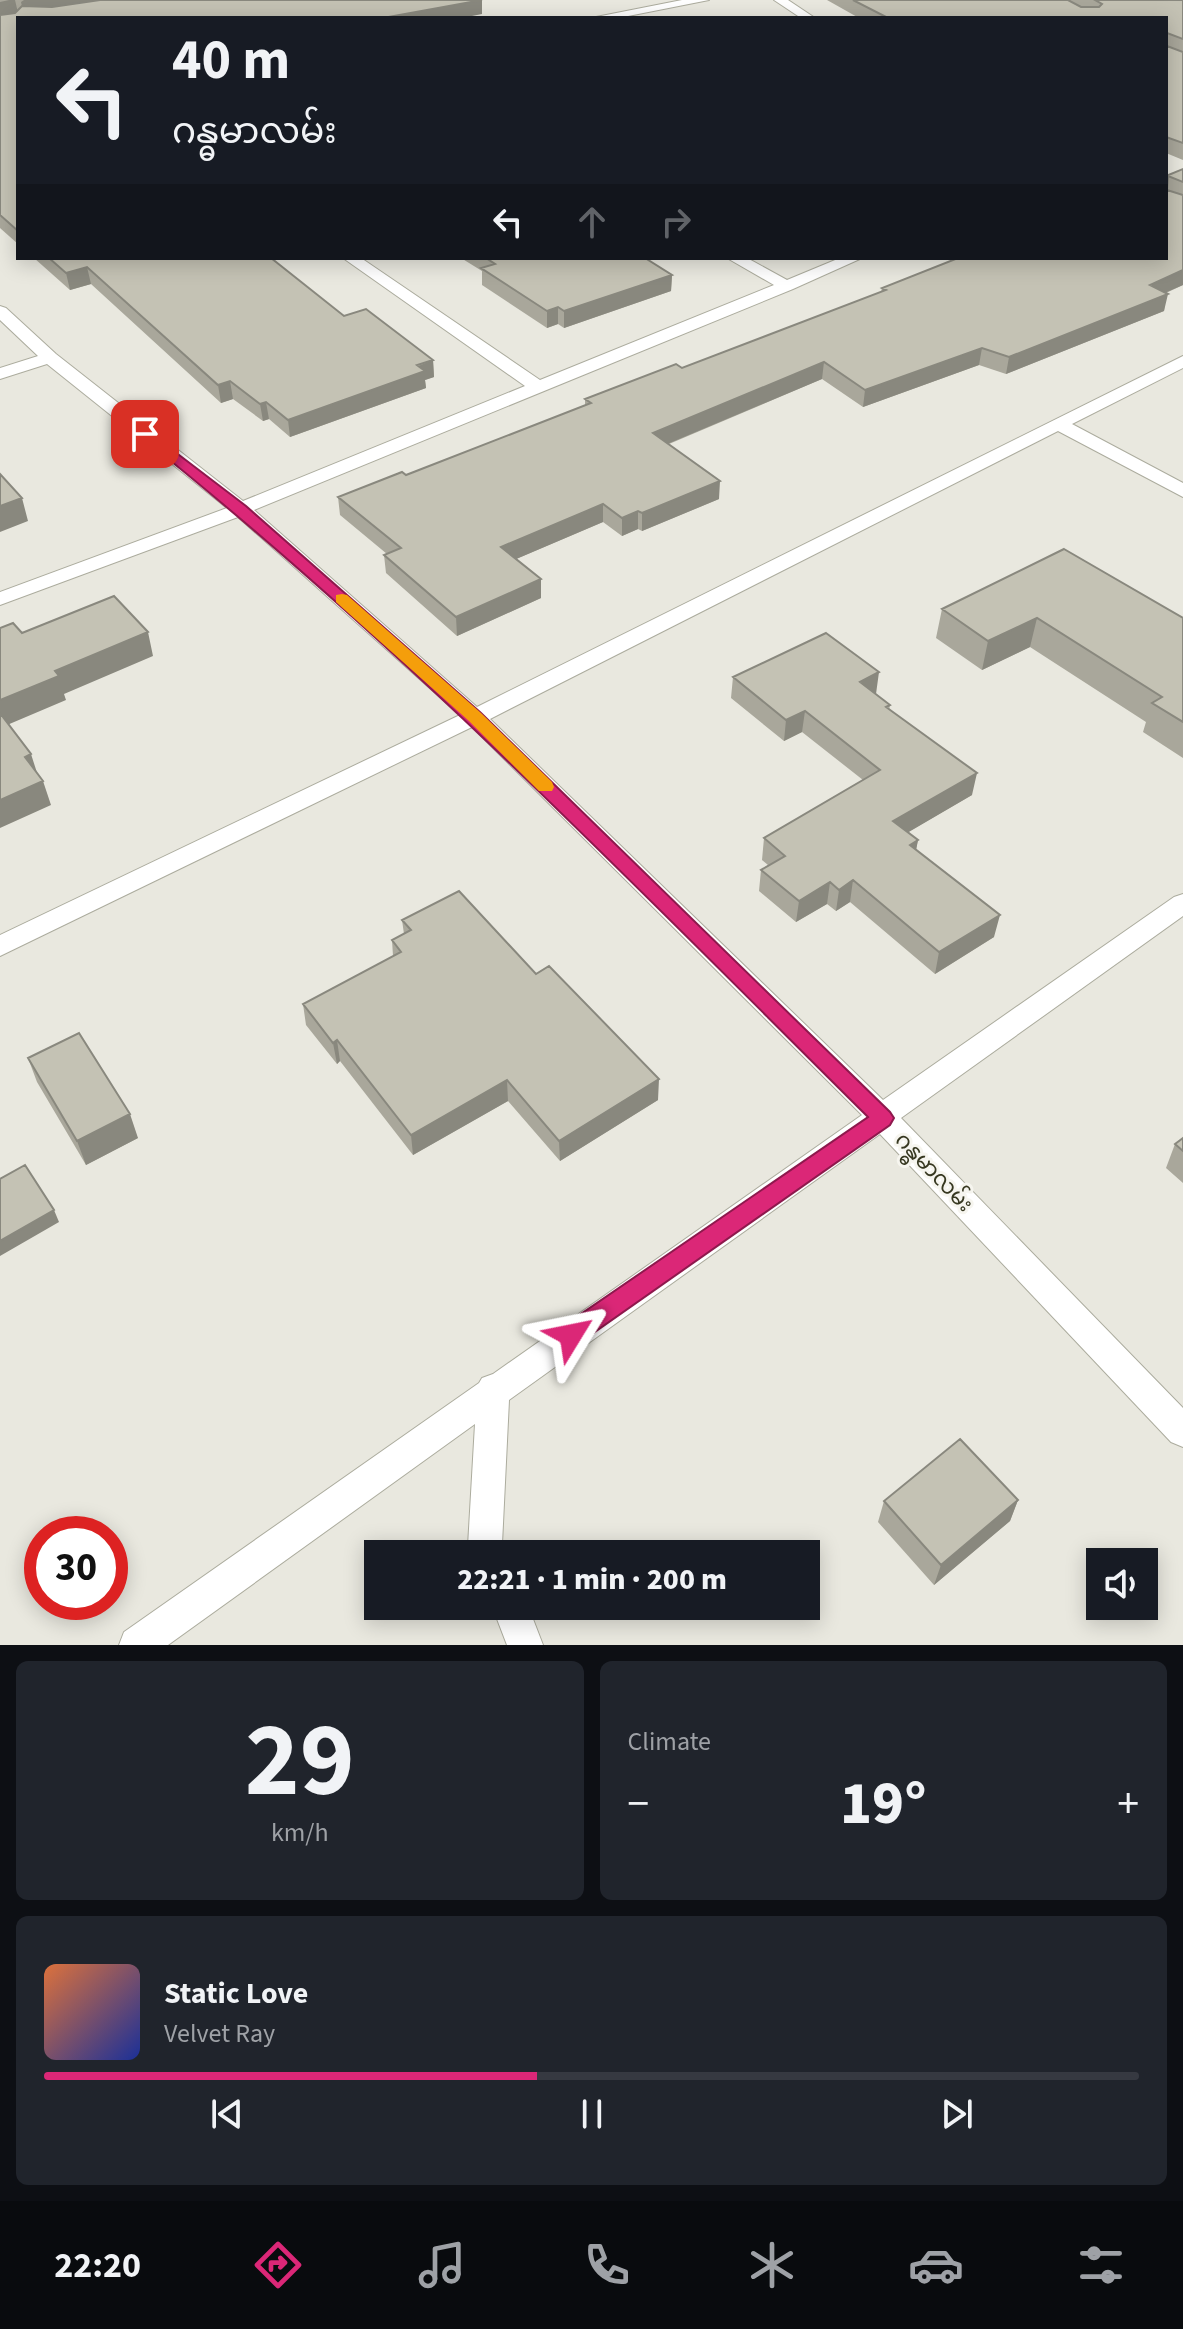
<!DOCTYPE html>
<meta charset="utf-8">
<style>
:root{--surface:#171b24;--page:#20242c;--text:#f1f3f6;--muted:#9ea1a6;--line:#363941;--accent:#db2777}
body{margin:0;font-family:"Source Sans 3","Noto Sans Myanmar",sans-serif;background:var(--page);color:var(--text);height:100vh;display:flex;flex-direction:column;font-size:30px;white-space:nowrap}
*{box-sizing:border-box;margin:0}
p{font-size:26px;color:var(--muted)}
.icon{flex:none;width:44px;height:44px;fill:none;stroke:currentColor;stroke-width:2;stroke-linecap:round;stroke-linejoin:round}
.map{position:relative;height:1645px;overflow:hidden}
.sheet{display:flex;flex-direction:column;gap:16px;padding:16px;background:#0d0f14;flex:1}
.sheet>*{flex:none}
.top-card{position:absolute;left:16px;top:16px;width:1152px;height:244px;border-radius:0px;box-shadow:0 4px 20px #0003;background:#171b24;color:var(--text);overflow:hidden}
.controls{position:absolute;left:1086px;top:1548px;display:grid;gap:16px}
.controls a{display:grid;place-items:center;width:72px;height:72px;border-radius:0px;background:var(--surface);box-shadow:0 4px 20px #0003;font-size:40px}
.speed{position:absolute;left:24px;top:1516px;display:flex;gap:16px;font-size:40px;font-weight:700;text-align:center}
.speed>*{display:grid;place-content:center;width:104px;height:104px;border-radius:50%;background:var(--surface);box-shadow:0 4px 20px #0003;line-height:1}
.speed .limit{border:12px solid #d22;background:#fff;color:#111}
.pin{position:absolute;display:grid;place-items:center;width:68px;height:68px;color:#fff;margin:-34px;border-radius:16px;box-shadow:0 4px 12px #0006}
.me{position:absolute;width:88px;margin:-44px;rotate:55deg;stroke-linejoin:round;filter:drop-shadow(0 0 6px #0008)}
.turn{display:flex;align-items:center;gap:28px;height:168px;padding:0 24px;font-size:36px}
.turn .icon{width:104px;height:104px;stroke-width:2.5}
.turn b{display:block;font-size:56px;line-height:68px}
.lanes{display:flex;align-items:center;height:76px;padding:0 24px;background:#0003;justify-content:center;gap:40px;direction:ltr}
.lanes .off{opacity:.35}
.big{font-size:60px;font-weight:800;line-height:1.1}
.sheet .card{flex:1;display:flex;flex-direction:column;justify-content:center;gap:12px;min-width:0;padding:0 28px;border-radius:12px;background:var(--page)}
.sheet .dial{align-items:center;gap:0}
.dial b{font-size:104px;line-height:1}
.song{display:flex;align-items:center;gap:24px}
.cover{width:96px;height:96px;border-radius:12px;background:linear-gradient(135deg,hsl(20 70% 55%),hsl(230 70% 35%))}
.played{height:8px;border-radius:4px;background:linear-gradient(90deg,var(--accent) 45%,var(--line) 45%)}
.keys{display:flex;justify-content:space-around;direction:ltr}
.heat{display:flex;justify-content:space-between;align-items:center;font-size:44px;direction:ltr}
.sheet .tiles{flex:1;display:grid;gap:16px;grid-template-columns:1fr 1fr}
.card:last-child{grid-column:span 2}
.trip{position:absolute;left:364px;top:1540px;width:456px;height:80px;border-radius:0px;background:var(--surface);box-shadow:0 4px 20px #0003;font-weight:800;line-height:80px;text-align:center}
.dock{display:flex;height:128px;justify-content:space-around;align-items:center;background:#090b0e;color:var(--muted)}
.dock .icon{width:56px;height:56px}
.dock .on{color:var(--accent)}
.dock b{font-size:36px;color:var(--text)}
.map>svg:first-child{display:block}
</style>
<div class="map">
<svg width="1183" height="1645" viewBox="0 0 1183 1645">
<rect width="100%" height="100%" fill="#e9e8df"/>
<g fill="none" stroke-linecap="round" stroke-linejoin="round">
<g stroke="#acac9e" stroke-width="2">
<path id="minor" d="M 682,0 L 709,0 L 618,18 L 591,18 Z
M 774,0 L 788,0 L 815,18 L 801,18 Z
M 343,258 L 361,258 L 540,380 L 774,285 L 727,258 L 747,258 L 787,280 L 840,258 L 862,258 L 793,289 L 254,510 L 477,707 L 1183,356 L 1183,368 L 1072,424 L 1183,483 L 1183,497 L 1058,431 L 490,719 L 883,1100 L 1174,897 L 1183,894 L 1183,916 L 901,1118 L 1183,1408 L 1183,1447 L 1171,1442 L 880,1134 L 509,1400 L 502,1544 L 506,1554 L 471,1554 L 468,1546 L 475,1424 L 168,1645 L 119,1645 L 124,1632 L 479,1383 L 482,1378 L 493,1374 L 862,1115 L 472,727 L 0,956 L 0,935 L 460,715 L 238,517 L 0,605 L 0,592 L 227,508 L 47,364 L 0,379 L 0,368 L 38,356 L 0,320 L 0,306 L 6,308 L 56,354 L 243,501 L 525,386 Z
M 492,1606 L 528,1606 L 543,1645 L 507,1645 Z"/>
</g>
<use href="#minor" fill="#fff" fill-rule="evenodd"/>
</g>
<path fill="#a9a79b" d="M 0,0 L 482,0 L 482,14 L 18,18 L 18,244 L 0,228 Z
M 827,0 L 1183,0 L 1183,160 L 1166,153 L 1166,18 L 859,18 Z
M 1183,169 L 1183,285 L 1166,293 L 1164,311 L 1006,374 L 979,365 L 863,407 L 822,379 L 669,444 L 719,499 L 642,531 L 638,529 L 622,536 L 603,522 L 516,559 L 541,579 L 541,598 L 457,636 L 386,573 L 384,555 L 387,554 L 340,515 L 338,497 L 406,475 L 585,406 L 585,399 L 682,368 L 881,292 L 882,288 Z
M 34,258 L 271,258 L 344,316 L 433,360 L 434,377 L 425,380 L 426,388 L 290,437 L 269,419 L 263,421 L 233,399 L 221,403 L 91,284 L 70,290 Z
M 461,258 L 645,258 L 672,275 L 671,291 L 564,328 L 558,324 L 547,328 L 482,285 L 482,271 Z
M 942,609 L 1183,618 L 1183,758 L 1143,732 L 1146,722 L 1030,647 L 982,670 L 936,638 Z
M 733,677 L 876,694 L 890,705 L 889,710 L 972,795 L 908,832 L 918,840 L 916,849 L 994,937 L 935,974 L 850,902 L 836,911 L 827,904 L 796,922 L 759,891 L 761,870 L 768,865 L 762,860 L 764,838 L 863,780 L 802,732 L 784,741 L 731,698 Z
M 402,920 L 536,974 L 658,1100 L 560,1161 L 508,1101 L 413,1155 L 340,1061 L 337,1064 L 306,1025 L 303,1004 L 393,956 L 392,940 L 404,934 Z
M 28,1058 L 138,1138 L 86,1165 L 37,1082 Z
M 1183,1138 L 1183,1183 L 1166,1168 L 1175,1144 Z
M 1018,1500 L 1010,1521 L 934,1585 L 878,1522 L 884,1501 Z"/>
<path fill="#89887e" d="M 9,0 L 15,0 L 18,13 L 0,16 L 0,2 Z
M 24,0 L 105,0 L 24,15 L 21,2 Z
M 482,0 L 482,14 L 462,18 L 383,18 Z
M 87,267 L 91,284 L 70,290 L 66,273 Z
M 1183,270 L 1183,285 L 1146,301 L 1150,285 Z
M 672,275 L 671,291 L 564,328 L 564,311 Z
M 1168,294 L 1164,311 L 1006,374 L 1009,357 Z
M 558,307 L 558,324 L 547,328 L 547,311 Z
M 982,348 L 979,365 L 863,407 L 865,390 Z
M 433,360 L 434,377 L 425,380 L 426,388 L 290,437 L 288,420 Z
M 824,362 L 822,379 L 653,450 L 653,433 Z
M 230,381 L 233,399 L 221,403 L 218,385 Z
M 266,402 L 269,419 L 263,421 L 260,404 Z
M 720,481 L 719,499 L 642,531 L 642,513 Z
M 22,498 L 28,521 L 0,532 L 0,506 Z
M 603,504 L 603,522 L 502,565 L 501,547 Z
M 638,511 L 638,529 L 622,536 L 622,518 Z
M 541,579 L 541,598 L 457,636 L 456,617 Z
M 1037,618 L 1030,647 L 982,670 L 988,641 Z
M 148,632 L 153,656 L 64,694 L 66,700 L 0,728 L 0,700 L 55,671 Z
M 879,672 L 876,694 L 860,682 Z
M 805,711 L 802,732 L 784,741 L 786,720 Z
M 31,754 L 39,779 L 25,757 Z
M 977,773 L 972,795 L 890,843 L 893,821 Z
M 43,781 L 51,805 L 0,828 L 0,800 Z
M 918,840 L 914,861 L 910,845 Z
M 853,880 L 850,902 L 836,911 L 839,890 Z
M 830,882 L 827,904 L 796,922 L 799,901 Z
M 1000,915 L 994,937 L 935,974 L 939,952 Z
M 337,1040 L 340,1061 L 337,1064 L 333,1043 Z
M 659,1079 L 658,1100 L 560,1161 L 559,1141 Z
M 507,1080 L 508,1101 L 413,1155 L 411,1135 Z
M 130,1114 L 138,1138 L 86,1165 L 77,1141 Z
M 54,1210 L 59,1222 L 0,1256 L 0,1241 Z
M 1018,1500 L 1010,1521 L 934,1585 L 941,1565 Z"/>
<path fill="#c4c2b4" stroke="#89887e" stroke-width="2" d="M 100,0 L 482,0 L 383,18 L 18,18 L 18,231 L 0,215 L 0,15 L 15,13 L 22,6 L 52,7 Z
M 853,0 L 1068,0 L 1081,7 L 1099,7 L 1102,4 L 1095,0 L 1183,0 L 1183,39 L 1167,33 L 1167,46 L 1183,52 L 1183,143 L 1166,137 L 1166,18 L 888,18 Z
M 1183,169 L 1183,182 L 1168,176 L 1167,190 L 1183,195 L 1183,270 L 1150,285 L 1168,294 L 1009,357 L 982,348 L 865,390 L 824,362 L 653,433 L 720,481 L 642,513 L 638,511 L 622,518 L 603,504 L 501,547 L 541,579 L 456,617 L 384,555 L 401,548 L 338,497 L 402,472 L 406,475 L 591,403 L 585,399 L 676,364 L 682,368 L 886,290 L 882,288 L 958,258 L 1166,258 L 1166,176 Z
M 49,258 L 271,258 L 344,316 L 366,309 L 433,360 L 417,365 L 425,371 L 288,420 L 266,402 L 260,404 L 230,381 L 218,385 L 87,267 L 66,273 Z
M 486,258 L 645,258 L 672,275 L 564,311 L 558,307 L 547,311 L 481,268 L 495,264 Z
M 0,474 L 22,498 L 0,506 Z
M 1064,549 L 1183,618 L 1183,722 L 1152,703 L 1162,697 L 1037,618 L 988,641 L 942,609 Z
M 114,596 L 148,632 L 55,671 L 59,676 L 0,700 L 0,628 L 13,623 L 22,633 Z
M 826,633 L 879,672 L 860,682 L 890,705 L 886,707 L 977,773 L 893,821 L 918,840 L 910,845 L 1000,915 L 939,952 L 853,880 L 839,890 L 830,882 L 799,901 L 761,870 L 785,856 L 764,838 L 880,770 L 805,711 L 786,720 L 733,677 Z
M 0,713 L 31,754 L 25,757 L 43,781 L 0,800 Z
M 459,891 L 536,974 L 549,966 L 659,1079 L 559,1141 L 507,1080 L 411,1135 L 337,1040 L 333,1043 L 303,1004 L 401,952 L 392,940 L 411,930 L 402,920 Z
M 79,1033 L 130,1114 L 77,1141 L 28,1058 Z
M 1183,1138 L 1183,1151 L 1175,1144 Z
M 25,1165 L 54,1210 L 0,1241 L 0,1179 Z
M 960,1439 L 1018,1500 L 941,1565 L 884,1501 Z"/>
<path fill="#db2777" stroke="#8e194d" stroke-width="2" d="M 145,429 L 246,506 L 481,713 L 890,1112 L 894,1118 L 890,1125 L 579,1343 L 571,1346 L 562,1343 L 559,1335 L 562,1327 L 868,1117 C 632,883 401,644 141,437 L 141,431 Z"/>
<path fill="#f59e0b" d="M 342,594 L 347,595 L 481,713 L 552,782 L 554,787 L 552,791 L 539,791 L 469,721 L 336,602 L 336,595 Z"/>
<g text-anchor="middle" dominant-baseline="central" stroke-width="6" stroke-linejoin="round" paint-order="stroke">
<g font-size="22" fill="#373821" stroke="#f6f5ef">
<text transform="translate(934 1172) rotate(46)">ဂန္ဓမာလမ်း</text>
</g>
</g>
</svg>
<div class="controls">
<a><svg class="icon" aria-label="sound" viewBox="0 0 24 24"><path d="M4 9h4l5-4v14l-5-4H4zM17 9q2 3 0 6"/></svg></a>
</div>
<div class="speed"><div class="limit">30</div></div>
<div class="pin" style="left:145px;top:434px;background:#d93025"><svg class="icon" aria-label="arrive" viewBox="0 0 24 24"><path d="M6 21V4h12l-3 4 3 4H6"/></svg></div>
<svg class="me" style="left:571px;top:1335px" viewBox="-20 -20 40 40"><path d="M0-17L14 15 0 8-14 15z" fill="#db2777" stroke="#fff" stroke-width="4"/></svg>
<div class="trip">22:21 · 1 min · 200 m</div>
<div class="top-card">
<div class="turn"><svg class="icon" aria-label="left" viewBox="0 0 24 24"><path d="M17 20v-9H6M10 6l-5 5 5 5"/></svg><div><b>40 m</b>ဂန္ဓမာလမ်း</div></div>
<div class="lanes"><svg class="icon" aria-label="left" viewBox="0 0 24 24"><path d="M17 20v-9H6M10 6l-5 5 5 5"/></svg><svg class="icon off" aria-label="ahead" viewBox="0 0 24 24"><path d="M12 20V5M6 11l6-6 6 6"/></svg><svg class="icon off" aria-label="right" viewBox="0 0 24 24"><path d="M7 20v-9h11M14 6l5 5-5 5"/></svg></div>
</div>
</div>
<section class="sheet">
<div class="tiles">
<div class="card dial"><b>29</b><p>km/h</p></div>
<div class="card"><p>Climate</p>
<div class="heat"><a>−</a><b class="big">19°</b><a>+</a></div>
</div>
<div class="card">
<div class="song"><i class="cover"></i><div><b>Static Love</b><p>Velvet Ray</p></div></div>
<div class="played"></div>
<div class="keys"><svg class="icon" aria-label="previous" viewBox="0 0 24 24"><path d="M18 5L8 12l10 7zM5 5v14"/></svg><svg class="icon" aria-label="pause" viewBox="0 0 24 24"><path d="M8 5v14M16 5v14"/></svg><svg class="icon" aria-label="next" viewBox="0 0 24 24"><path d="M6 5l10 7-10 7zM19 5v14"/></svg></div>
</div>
</div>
</section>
<nav class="dock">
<b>22:20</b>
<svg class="icon on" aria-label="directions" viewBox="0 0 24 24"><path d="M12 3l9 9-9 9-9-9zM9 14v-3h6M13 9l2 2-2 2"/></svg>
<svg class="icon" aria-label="music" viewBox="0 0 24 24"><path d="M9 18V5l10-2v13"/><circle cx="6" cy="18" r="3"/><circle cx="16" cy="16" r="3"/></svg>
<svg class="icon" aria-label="phone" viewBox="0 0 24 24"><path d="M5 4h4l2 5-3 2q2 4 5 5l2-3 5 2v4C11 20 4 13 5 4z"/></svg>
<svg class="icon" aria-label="climate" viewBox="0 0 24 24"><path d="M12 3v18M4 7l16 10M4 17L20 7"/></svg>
<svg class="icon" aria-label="car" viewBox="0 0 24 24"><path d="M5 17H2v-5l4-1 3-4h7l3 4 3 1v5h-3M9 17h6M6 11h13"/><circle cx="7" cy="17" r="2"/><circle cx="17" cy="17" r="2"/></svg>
<svg class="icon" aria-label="filters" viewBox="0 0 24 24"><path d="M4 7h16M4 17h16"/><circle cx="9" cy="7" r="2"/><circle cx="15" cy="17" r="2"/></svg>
</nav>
